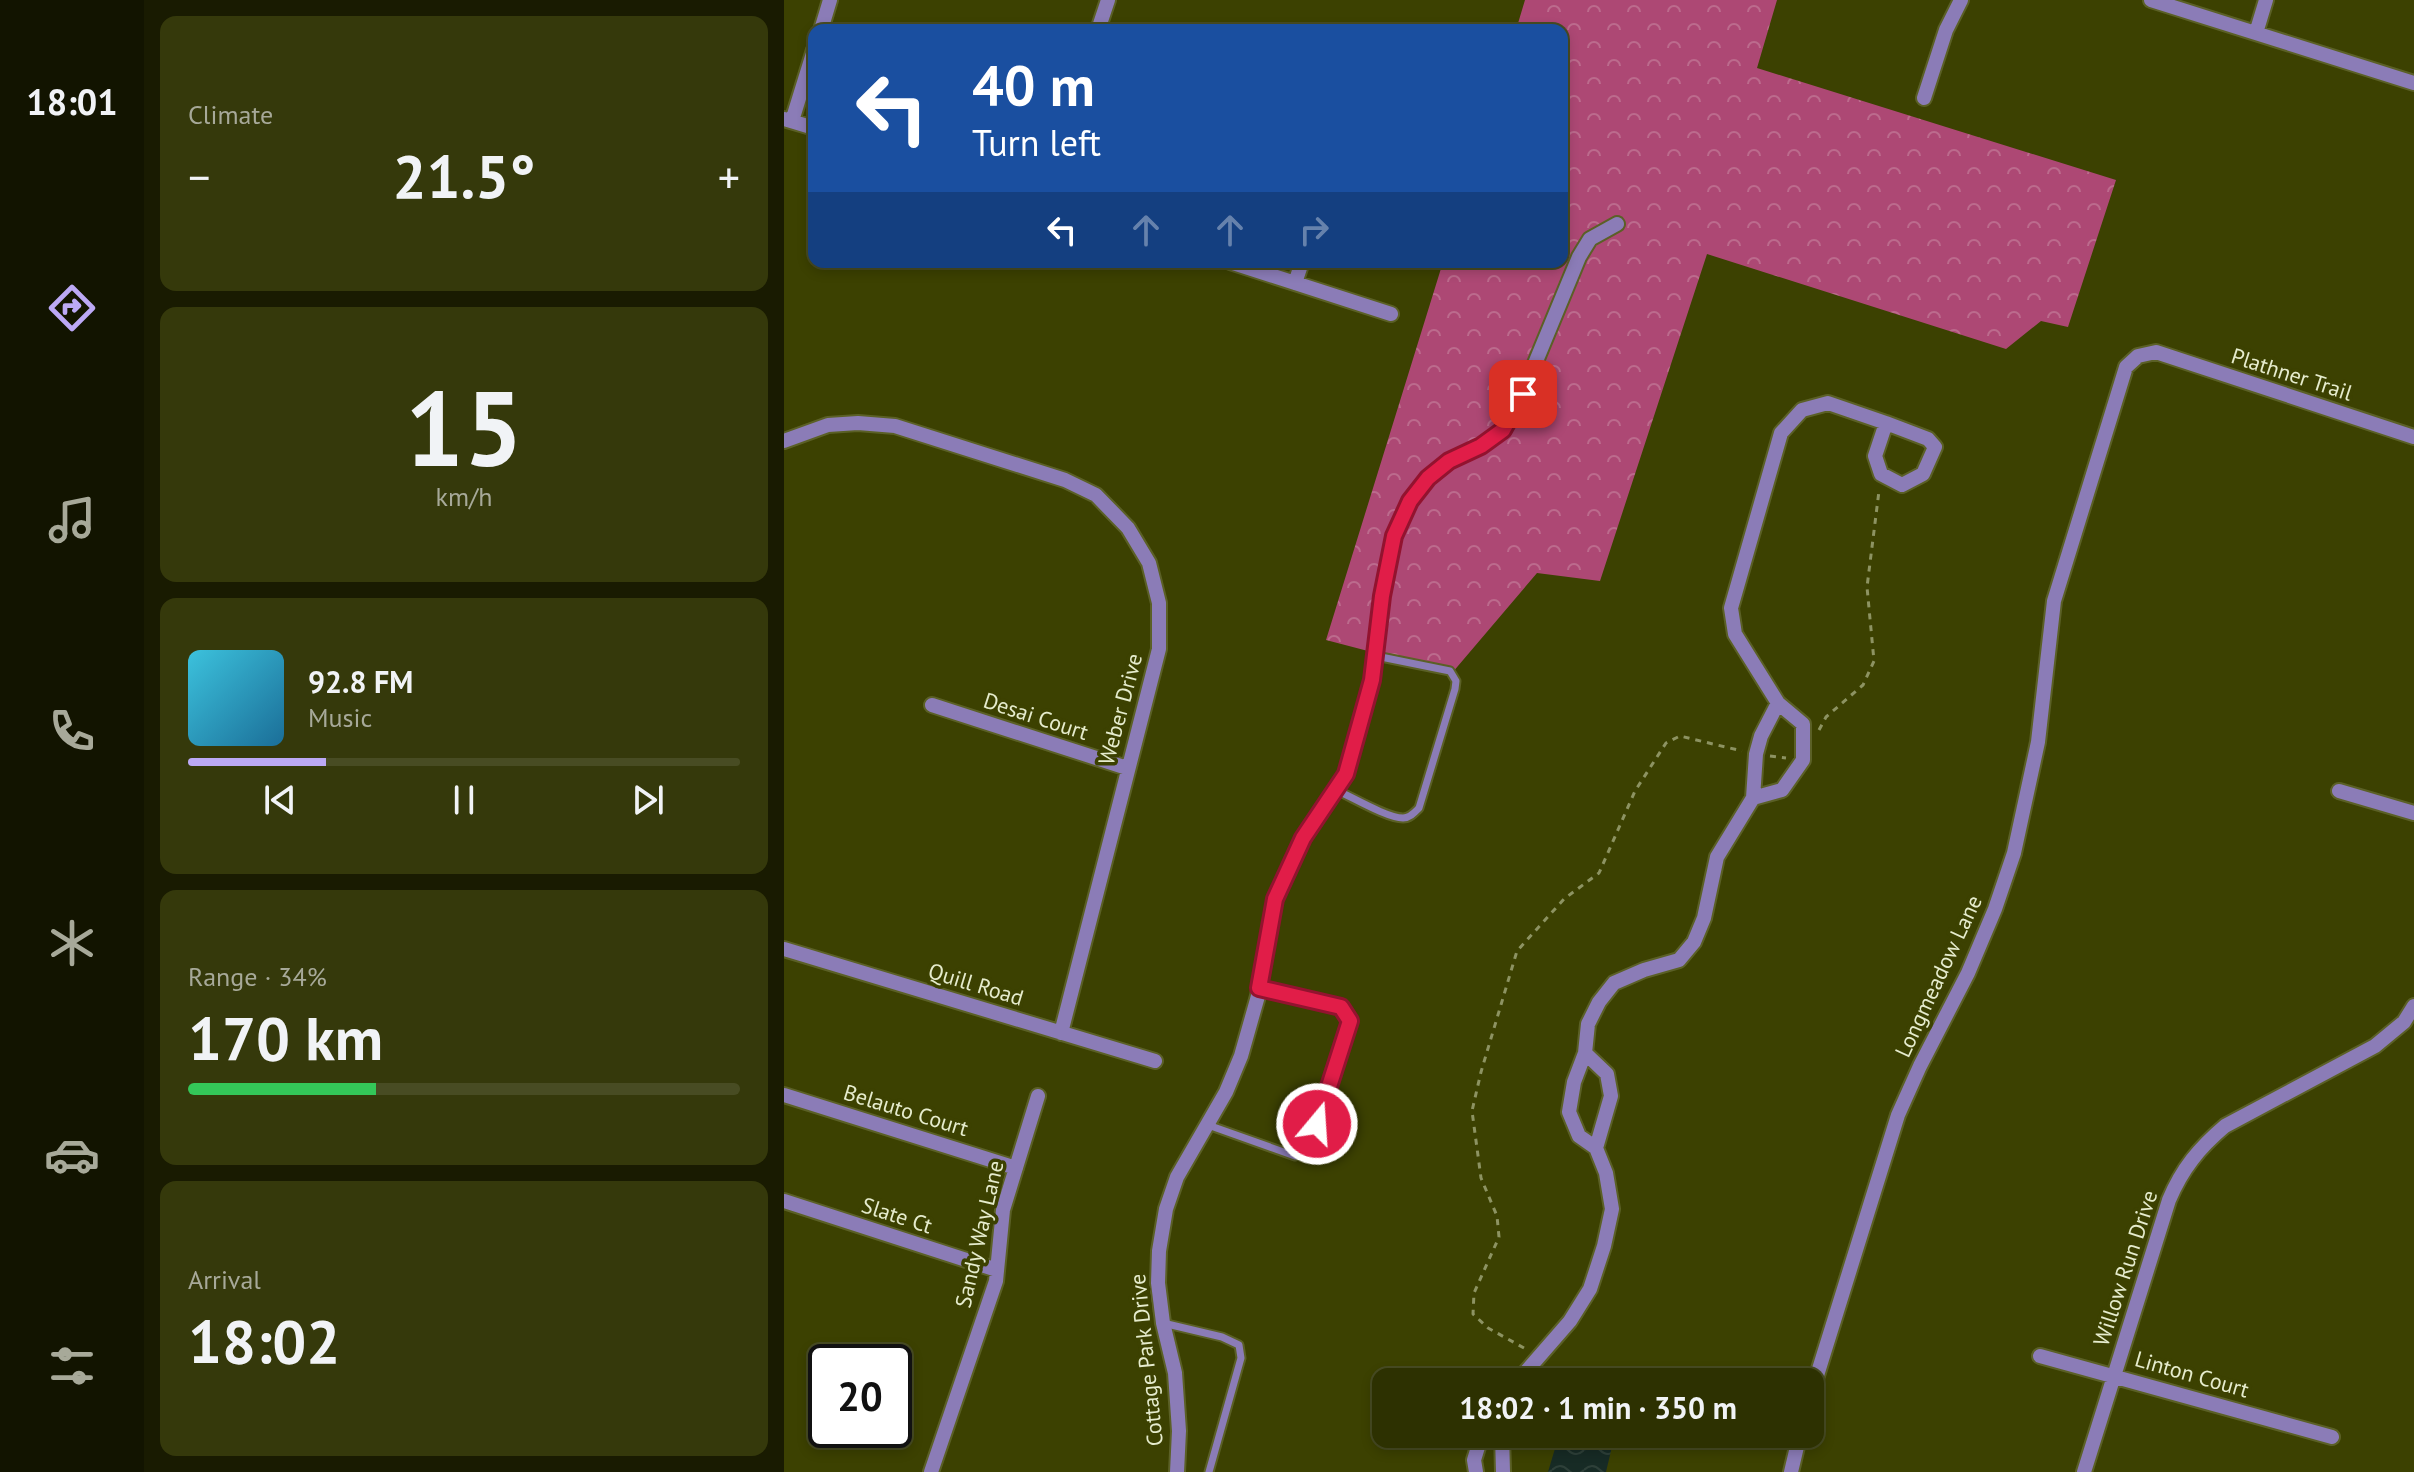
<!DOCTYPE html>
<meta charset="utf-8">
<style>
:root{--surface:#2d3101;--page:#35390b;--text:#f1f3f6;--muted:#a7a999;--line:#484c23;--accent:#bca9f5}
body{margin:0;font-family:"PT Sans",sans-serif;background:var(--page);color:var(--text);height:100vh;display:flex;flex-direction:column;font-size:30px;white-space:nowrap}
*{box-sizing:border-box;margin:0}
p{font-size:26px;color:var(--muted)}
.icon{flex:none;width:44px;height:44px;fill:none;stroke:currentColor;stroke-width:2;stroke-linecap:round;stroke-linejoin:round}
.map{position:relative;flex:1;overflow:hidden}
.drawer{display:flex;flex-direction:column;gap:16px;padding:16px;background:#191b01;width:640px}
.drawer>*{flex:none}
.banner{position:absolute;left:24px;top:24px;width:760px;height:244px;border-radius:16px;box-shadow:0 4px 12px #0003,0 0 0 2px var(--line);background:#1a4fa0;color:#fff;overflow:hidden}
.speed{position:absolute;left:24px;top:1344px;display:flex;gap:16px;font-size:40px;font-weight:700;text-align:center}
.speed>*{display:grid;place-content:center;width:104px;height:104px;border-radius:50%;background:var(--surface);box-shadow:0 4px 12px #0003,0 0 0 2px var(--line);line-height:1}
.speed .limit{border:4px solid #111;border-radius:12px;background:#fff;color:#111}
.pin{position:absolute;display:grid;place-items:center;width:68px;height:68px;color:#fff;margin:-34px;border-radius:16px;box-shadow:0 4px 12px #0006}
.me{position:absolute;width:88px;margin:-44px;rotate:18deg;stroke-linejoin:round;filter:drop-shadow(0 0 6px #0008)}
.turn{display:flex;align-items:center;gap:28px;height:168px;padding:0 32px;font-size:36px}
.turn .icon{width:104px;height:104px;stroke-width:2.5}
.turn b{display:block;font-size:56px;line-height:68px}
.lanes{display:flex;align-items:center;height:76px;padding:0 32px;background:#0003;justify-content:center;gap:40px;direction:ltr}
.lanes .off{opacity:.35}
.big{font-size:60px;font-weight:800;line-height:1.1}
.drawer .tile{flex:1;display:flex;flex-direction:column;justify-content:center;gap:12px;min-width:0;padding:0 28px;border-radius:16px;background:var(--page)}
.drawer .dial{align-items:center;gap:0}
.dial b{font-size:104px;line-height:1}
.song{display:flex;align-items:center;gap:24px}
.cover{width:96px;height:96px;border-radius:12px;background:linear-gradient(135deg,hsl(190 70% 55%),hsl(200 70% 35%))}
.played{height:8px;border-radius:4px;background:linear-gradient(90deg,var(--accent) 25%,var(--line) 25%)}
.keys{display:flex;justify-content:space-around;direction:ltr}
.heat{display:flex;justify-content:space-between;align-items:center;font-size:44px;direction:ltr}
.charge{height:12px;border-radius:6px;background:linear-gradient(90deg,#34c759 34%,var(--line) 0)}
.trip{position:absolute;left:588px;top:1368px;width:452px;height:80px;border-radius:16px;background:var(--surface);box-shadow:0 4px 12px #0003,0 0 0 2px var(--line);font-weight:800;line-height:80px;text-align:center}
main{display:flex;flex:1;min-height:0}
.tabs{display:flex;flex-direction:column;width:144px;justify-content:space-around;align-items:center;background:#121400;color:var(--muted)}
.tabs .icon{width:56px;height:56px}
.tabs .selected{color:var(--accent)}
.tabs b{font-size:36px;color:var(--text)}
.map>svg:first-child{display:block}
</style>
<main>
<nav class="tabs">
<b>18:01</b>
<svg class="icon selected" aria-label="directions" viewBox="0 0 24 24"><path d="M12 3l9 9-9 9-9-9zM9 14v-3h6M13 9l2 2-2 2"/></svg>
<svg class="icon" aria-label="music" viewBox="0 0 24 24"><path d="M9 18V5l10-2v13"/><circle cx="6" cy="18" r="3"/><circle cx="16" cy="16" r="3"/></svg>
<svg class="icon" aria-label="phone" viewBox="0 0 24 24"><path d="M5 4h4l2 5-3 2q2 4 5 5l2-3 5 2v4C11 20 4 13 5 4z"/></svg>
<svg class="icon" aria-label="climate" viewBox="0 0 24 24"><path d="M12 3v18M4 7l16 10M4 17L20 7"/></svg>
<svg class="icon" aria-label="car" viewBox="0 0 24 24"><path d="M5 17H2v-5l4-1 3-4h7l3 4 3 1v5h-3M9 17h6M6 11h13"/><circle cx="7" cy="17" r="2"/><circle cx="17" cy="17" r="2"/></svg>
<svg class="icon" aria-label="filters" viewBox="0 0 24 24"><path d="M4 7h16M4 17h16"/><circle cx="9" cy="7" r="2"/><circle cx="15" cy="17" r="2"/></svg>
</nav>
<section class="drawer">
<div class="tile"><p>Climate</p>
<div class="heat"><a>−</a><b class="big">21.5°</b><a>+</a></div>
</div>
<div class="tile dial"><b>15</b><p>km/h</p></div>
<div class="tile">
<div class="song"><i class="cover"></i><div><b>92.8 FM</b><p>Music</p></div></div>
<div class="played"></div>
<div class="keys"><svg class="icon" aria-label="previous" viewBox="0 0 24 24"><path d="M18 5L8 12l10 7zM5 5v14"/></svg><svg class="icon" aria-label="pause" viewBox="0 0 24 24"><path d="M8 5v14M16 5v14"/></svg><svg class="icon" aria-label="next" viewBox="0 0 24 24"><path d="M6 5l10 7-10 7zM19 5v14"/></svg></div>
</div>
<div class="tile"><p>Range · 34%</p><b class="big">170 km</b><div class="charge"></div></div>
<div class="tile"><p>Arrival</p><b class="big">18:02</b></div>
</section>
<div class="map">
<svg width="1630" height="1472" viewBox="0 0 1630 1472">
<defs>
<pattern id="forest-crowns" width="20" height="18" patternUnits="userSpaceOnUse" patternTransform="scale(2)"><rect width="20" height="18" fill="#ad4874"/><path d="M2 6a3 3 0 1 1 6 0M12 15a3 3 0 1 1 6 0" fill="none" stroke="#bc6b8d"/></pattern>
<pattern id="water-waves" width="16" height="10" patternUnits="userSpaceOnUse" patternTransform="scale(2)"><rect width="16" height="10" fill="#172b25"/><path d="M0 5q4-4 8 0t8 0" fill="none" stroke="#2e4039"/></pattern>
</defs>
<rect width="100%" height="100%" fill="#3c4101"/>
<path fill="url(#forest-crowns)" d="M 741,0 L 993,0 L 973,68 L 1332,180 L 1284,327 L 1257,321 L 1222,349 L 923,254 L 816,581 L 753,573 L 668,673 L 542,640 L 659,262 L 778,262 L 778,30 L 732,30 Z"/>
<path fill="url(#water-waves)" d="M 823,1434 L 831,1434 L 822,1472 L 764,1472 L 772,1445 L 789,1450 Z"/>
<g fill="none" stroke-linecap="round" stroke-linejoin="round">
<g stroke="#5b6026" stroke-width="11">
<path id="lane" d="M 552,790 C 568,797 603,818 619,818 C 626,818 631,812 635,808 L 671,689 L 672,681 L 666,671 L 592,656
M 424,1125 L 511,1156 L 524,1150 L 566,1021 L 557,1007 L 475,988
M 379,1323 L 438,1337 L 455,1345 L 457,1358 L 425,1472"/>
</g>
<g stroke="#5b6026" stroke-width="18">
<path id="street" d="M 1367,0 L 1630,83
M 37,30 L 46,0
M 314,30 L 324,0
M 1472,33 L 1482,0
M 1140,98 L 1162,30 L 1177,0
M 0,119 L 30,128
M 8,121 L 30,50
M 446,262 L 607,314
M 511,283 L 518,262
M 0,441 L 44,425 L 74,423 L 111,426 L 281,480 L 312,495 L 344,528 L 365,563 L 375,603 L 375,649 L 277,1033
M 148,705 L 343,768
M 1555,791 L 1630,813
M 969,798 L 998,790 L 1019,760 L 1019,724 L 994,703 L 951,634 L 947,608 L 997,433 L 1018,410 L 1044,403 L 1102,423 L 1091,456 L 1097,474 L 1118,485 L 1139,474 L 1151,447 L 1144,439 L 1102,423
M 0,949 L 371,1061
M 801,1053 L 823,1074 L 827,1096 L 812,1148
M 0,1095 L 232,1168
M 0,1201 L 213,1270
M 1256,1356 L 1548,1437
M 733,1382 L 786,1321 L 806,1289 L 820,1246 L 828,1209 L 822,1173 L 812,1148 L 795,1136 L 785,1112 L 790,1082 L 801,1053 L 804,1024 L 815,1002 L 830,983 L 860,970 L 895,960 L 910,942 L 920,918 L 933,857 L 969,798 L 972,754 L 977,736 L 994,703
M 1026,1398 L 1114,1115 L 1136,1066 L 1184,973 L 1211,909 L 1230,853 L 1254,742 L 1270,601 L 1342,367 L 1354,356 L 1372,352 L 1630,437
M 718,1434 L 719,1472
M 147,1472 L 212,1281 L 219,1210 L 254,1096
M 393,1472 L 395,1431 L 391,1373 L 379,1323 L 374,1283 L 375,1251 L 382,1209 L 393,1177 L 442,1092 L 457,1056 L 474,996 L 491,899 L 519,838 L 562,774 L 588,680 L 598,596 L 610,536 L 626,501 L 644,478 L 665,461 L 697,446 L 719,430 L 731,412 L 795,257 L 806,239 L 833,224
M 692,1472 L 690,1460 L 698,1434
M 1007,1472 L 1016,1434
M 1300,1472 L 1385,1200 C 1398,1169 1415,1148 1441,1126 L 1591,1046 L 1620,1022 L 1630,1006"/>
</g>
<path stroke="#8d9362" stroke-width="3" stroke-dasharray="6 6" stroke-linecap="butt" d="M 1035,730 L 1042,717 L 1079,685 L 1090,661 L 1083,587 L 1095,491
M 986,756 L 1002,758
M 740,1348 L 704,1328 L 689,1314 L 690,1293 L 715,1237 L 713,1216 L 697,1178 L 688,1111 L 697,1072 L 733,951 L 780,899 L 815,873 L 851,791 L 882,743 L 896,736 L 958,751"/>
<use href="#lane" stroke="#8b7cb7" stroke-width="7"/>
<use href="#street" stroke="#8b7cb7" stroke-width="14"/>
</g>
<g fill="none" stroke-linecap="round" stroke-linejoin="round">
<g stroke="#92132f" stroke-width="20">
<path id="route" d="M 533,1124 L 566,1021 L 557,1007 L 475,988 L 491,899 L 519,838 L 562,774 L 588,680 L 598,596 L 610,536 L 626,501 L 644,478 L 665,461 L 697,446 L 719,430 L 739,394"/>
</g>
<use href="#route" stroke="#e11d48" stroke-width="14"/>
</g>
<g text-anchor="middle" dominant-baseline="central" stroke-width="7" stroke-linejoin="round" paint-order="stroke">
<g font-size="22" fill="#e6eccd" stroke="#3c4101">
<text transform="translate(1508 374) rotate(18)">Plathner Trail</text>
<text transform="translate(336 709) rotate(-75)">Weber Drive</text>
<text transform="translate(252 716) rotate(18)">Desai Court</text>
<text transform="translate(1154 976) rotate(-65)">Longmeadow Lane</text>
<text transform="translate(192 984) rotate(17)">Quill Road</text>
<text transform="translate(122 1110) rotate(17)">Belauto Court</text>
<text transform="translate(113 1215) rotate(18)">Slate Ct</text>
<text transform="translate(195 1234) rotate(-77)">Sandy Way Lane</text>
<text transform="translate(1341 1268) rotate(-72)">Willow Run Drive</text>
<text transform="translate(362 1360) rotate(-96)">Cottage Park Drive</text>
<text transform="translate(1408 1374) rotate(16)">Linton Court</text>
</g>
</g>
</svg>
<div class="speed"><div class="limit">20</div></div>
<div class="pin" style="left:739px;top:394px;background:#d93025"><svg class="icon" aria-label="arrive" viewBox="0 0 24 24"><path d="M6 21V4h12l-3 4 3 4H6"/></svg></div>
<svg class="me" style="left:533px;top:1124px" viewBox="-20 -20 40 40"><circle r="17" fill="#e11d48" stroke="#fff" stroke-width="3"/><path d="M0-11L8 9 0 5-8 9z" fill="#fff"/></svg>
<div class="trip">18:02 · 1 min · 350 m</div>
<div class="banner">
<div class="turn"><svg class="icon" aria-label="left" viewBox="0 0 24 24"><path d="M17 20v-9H6M10 6l-5 5 5 5"/></svg><div><b>40 m</b>Turn left</div></div>
<div class="lanes"><svg class="icon" aria-label="left" viewBox="0 0 24 24"><path d="M17 20v-9H6M10 6l-5 5 5 5"/></svg><svg class="icon off" aria-label="ahead" viewBox="0 0 24 24"><path d="M12 20V5M6 11l6-6 6 6"/></svg><svg class="icon off" aria-label="ahead" viewBox="0 0 24 24"><path d="M12 20V5M6 11l6-6 6 6"/></svg><svg class="icon off" aria-label="right" viewBox="0 0 24 24"><path d="M7 20v-9h11M14 6l5 5-5 5"/></svg></div>
</div>
</div>
</main>
